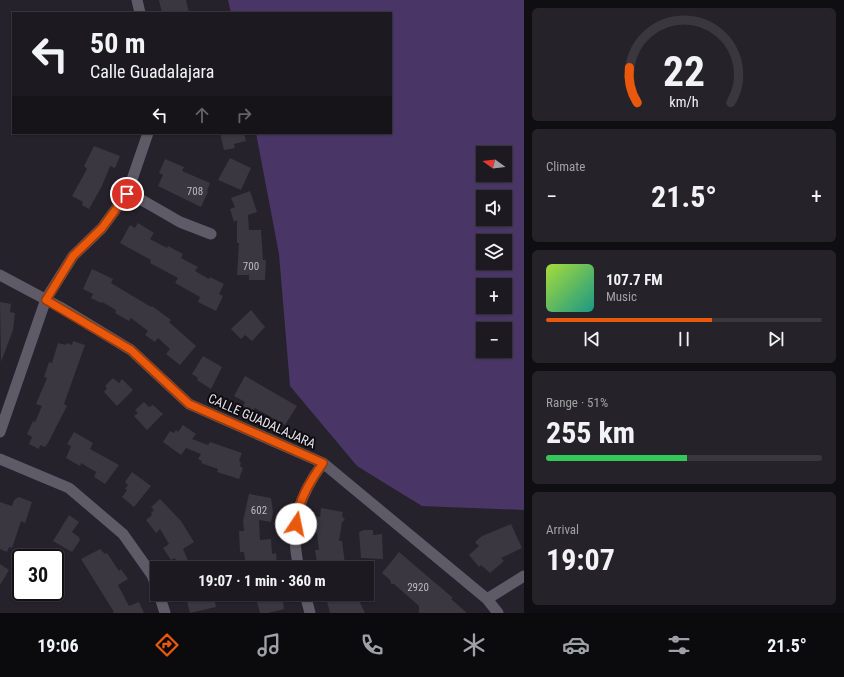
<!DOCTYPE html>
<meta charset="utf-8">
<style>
:root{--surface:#1c1a20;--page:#252329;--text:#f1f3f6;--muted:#a0a1a5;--line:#3a383e;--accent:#ea580c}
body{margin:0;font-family:"Roboto Condensed",sans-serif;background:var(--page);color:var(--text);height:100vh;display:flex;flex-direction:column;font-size:15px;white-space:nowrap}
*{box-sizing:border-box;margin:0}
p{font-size:13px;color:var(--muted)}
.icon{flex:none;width:22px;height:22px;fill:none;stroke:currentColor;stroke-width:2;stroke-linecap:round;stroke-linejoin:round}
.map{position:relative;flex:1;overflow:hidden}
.details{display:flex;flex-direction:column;gap:8px;padding:8px;background:#0f0e12;width:320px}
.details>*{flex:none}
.hud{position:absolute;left:12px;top:12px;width:380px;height:122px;border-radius:0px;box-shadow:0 1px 3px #0004,0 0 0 1px var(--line);background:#1c1a20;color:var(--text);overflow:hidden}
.needle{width:26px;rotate:285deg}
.controls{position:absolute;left:476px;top:146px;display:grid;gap:8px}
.controls a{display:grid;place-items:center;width:36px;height:36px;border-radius:0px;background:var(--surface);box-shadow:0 1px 3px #0004,0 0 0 1px var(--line);font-size:20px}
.speed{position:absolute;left:12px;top:549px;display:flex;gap:8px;font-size:20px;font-weight:700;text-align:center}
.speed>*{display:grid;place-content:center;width:52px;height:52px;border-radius:50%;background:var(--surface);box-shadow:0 1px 3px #0004,0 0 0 1px var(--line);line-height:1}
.speed .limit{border:2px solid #111;border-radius:6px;background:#fff;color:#111}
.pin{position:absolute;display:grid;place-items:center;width:34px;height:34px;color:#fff;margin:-17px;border:2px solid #fff;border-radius:50%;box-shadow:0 1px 4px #0007}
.me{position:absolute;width:44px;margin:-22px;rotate:11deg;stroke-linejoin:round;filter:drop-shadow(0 0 3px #0008)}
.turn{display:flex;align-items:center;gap:14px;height:84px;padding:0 12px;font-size:18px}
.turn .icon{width:52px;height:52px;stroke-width:2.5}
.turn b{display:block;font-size:28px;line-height:34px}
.lanes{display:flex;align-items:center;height:38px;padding:0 12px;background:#0003;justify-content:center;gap:20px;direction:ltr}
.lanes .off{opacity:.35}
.big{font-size:30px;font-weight:700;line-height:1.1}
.details .widget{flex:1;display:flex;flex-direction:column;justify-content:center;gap:6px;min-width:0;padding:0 14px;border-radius:6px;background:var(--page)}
.details .dial{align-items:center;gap:0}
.dial svg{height:104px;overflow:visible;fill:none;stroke:var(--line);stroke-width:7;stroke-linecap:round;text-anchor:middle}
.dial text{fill:var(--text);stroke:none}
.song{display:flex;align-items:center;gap:12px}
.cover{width:48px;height:48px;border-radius:6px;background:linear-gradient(135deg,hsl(80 70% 55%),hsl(170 70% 35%))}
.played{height:4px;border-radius:2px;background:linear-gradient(90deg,var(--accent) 60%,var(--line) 60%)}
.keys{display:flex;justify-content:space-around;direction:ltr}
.heat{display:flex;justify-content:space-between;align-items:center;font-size:22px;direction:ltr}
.charge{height:6px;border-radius:3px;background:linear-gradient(90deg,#34c759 51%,var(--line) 0)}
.trip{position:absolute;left:150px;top:561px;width:224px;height:40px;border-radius:0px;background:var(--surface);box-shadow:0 1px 3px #0004,0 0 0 1px var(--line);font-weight:700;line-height:40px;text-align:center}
.tab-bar{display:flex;height:64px;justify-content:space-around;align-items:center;background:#0b0a0d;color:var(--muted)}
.tab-bar .icon{width:28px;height:28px}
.tab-bar .on{color:var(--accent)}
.tab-bar b{font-size:18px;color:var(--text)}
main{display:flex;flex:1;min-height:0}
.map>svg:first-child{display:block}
</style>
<main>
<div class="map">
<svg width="524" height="613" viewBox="0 0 524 613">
<rect width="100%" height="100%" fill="#25222b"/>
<path fill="#493666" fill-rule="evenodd" d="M 228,0 L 524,0 L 524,510 L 422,506 L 357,466 L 290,386 L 279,254 L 256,133 L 391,133 L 391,13 L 231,13 ZM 483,153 L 505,153 L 505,175 L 483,175 ZM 483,197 L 505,197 L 505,219 L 483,219 ZM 483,241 L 505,241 L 505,263 L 483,263 ZM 483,285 L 505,285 L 505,307 L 483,307 ZM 483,329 L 505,329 L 505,351 L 483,351 Z"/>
<path fill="#3a3741" d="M 159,0 L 186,0 L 189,13 L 162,13 Z
M 220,133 L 244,133 L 246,141 L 234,144 L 235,148 L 224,150 Z
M 94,146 L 120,156 L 115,168 L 110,166 L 102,186 L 89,209 L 82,205 L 83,202 L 72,196 L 87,169 L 84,166 Z
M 230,158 L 251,168 L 241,190 L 218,180 Z
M 165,159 L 184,167 L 182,171 L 210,183 L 207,191 L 208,192 L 201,207 L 158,186 L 163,175 L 159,173 Z
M 250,191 L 257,212 L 248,215 L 249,230 L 261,230 L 263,260 L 266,260 L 265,280 L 249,280 L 249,275 L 237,275 L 239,243 L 237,243 L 237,220 L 234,222 L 230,209 L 235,207 L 231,198 Z
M 138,223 L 154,233 L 150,239 L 167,248 L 168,246 L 183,254 L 181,258 L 198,267 L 195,271 L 209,279 L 210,277 L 224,284 L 219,294 L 223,296 L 216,311 L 198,302 L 200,297 L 175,283 L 178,278 L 150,263 L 151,260 L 120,243 L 130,225 L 135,228 Z
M 92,269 L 113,279 L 111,283 L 151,307 L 152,306 L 171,320 L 169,322 L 196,346 L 180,365 L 166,354 L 170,349 L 158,338 L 155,342 L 145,335 L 148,331 L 131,318 L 129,321 L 115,313 L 116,310 L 102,302 L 101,303 L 91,298 L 93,294 L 83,289 Z
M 0,302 L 11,304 L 10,312 L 15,313 L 13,330 L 1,362 Z
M 251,310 L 265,327 L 252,341 L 245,335 L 241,339 L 231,329 Z
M 73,341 L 85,345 L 64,404 L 67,406 L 48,443 L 45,447 L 40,445 L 39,449 L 29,444 L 32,437 L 27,434 L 33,421 L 35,422 L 42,406 L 36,404 L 47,378 L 44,377 L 49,362 L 52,363 L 58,343 L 66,345 L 67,343 L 72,345 Z
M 203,356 L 222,367 L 211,389 L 197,380 L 198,378 L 192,374 Z
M 245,376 L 297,406 L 285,425 L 255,408 L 253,411 L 243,406 L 245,402 L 234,396 Z
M 113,378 L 119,383 L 122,379 L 133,390 L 117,406 L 104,392 L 107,388 L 105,386 Z
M 144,402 L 149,407 L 153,405 L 163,414 L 147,430 L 134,416 L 138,413 L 135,410 Z
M 183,425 L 196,434 L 192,439 L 208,445 L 210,442 L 242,453 L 239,461 L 241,462 L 240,466 L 243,468 L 239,479 L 217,472 L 218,469 L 201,463 L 202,461 L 198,459 L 201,454 L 186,448 L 181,455 L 163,442 L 170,431 L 174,433 L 176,430 L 178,432 Z
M 74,432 L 93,443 L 90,449 L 119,465 L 105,484 L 94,477 L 96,472 L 81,463 L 80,466 L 66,458 L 71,446 L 67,444 Z
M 132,472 L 151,486 L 134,507 L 122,497 L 127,490 L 125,489 L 128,485 L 125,482 Z
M 249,494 L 271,498 L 273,512 L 271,522 L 259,520 L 260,540 L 271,539 L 272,554 L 276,553 L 277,564 L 268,565 L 266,568 L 246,568 L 244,552 L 240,552 L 239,531 L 244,531 L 243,521 Z
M 19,497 L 32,502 L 25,523 L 21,521 L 12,548 L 9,547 L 7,552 L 0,549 L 0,502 L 12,506 L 14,500 Z
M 160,499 L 181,521 L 194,542 L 183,549 L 191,568 L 179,568 L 175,558 L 171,560 L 163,548 L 169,544 L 160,529 L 156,533 L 146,520 L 152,515 L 151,513 L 154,510 L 151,507 Z
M 321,508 L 343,512 L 342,516 L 345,520 L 342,522 L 339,541 L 342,541 L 345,564 L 318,568 L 315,550 L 319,550 L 317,533 L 313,532 L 313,529 L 315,516 L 320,517 Z
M 69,515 L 79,522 L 72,532 L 79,537 L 80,540 L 72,552 L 53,541 Z
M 511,524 L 522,548 L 501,558 L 504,561 L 490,573 L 481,565 L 479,567 L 469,555 L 479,546 L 475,542 L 482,536 Z
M 364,530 L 373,530 L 373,535 L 382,534 L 383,559 L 361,558 L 359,532 Z
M 100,549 L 105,554 L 107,553 L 119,571 L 121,569 L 128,579 L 118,585 L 129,606 L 139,602 L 144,613 L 112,613 L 114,612 L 81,559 Z
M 399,552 L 453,598 L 451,599 L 467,613 L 419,613 L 419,606 L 394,584 L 391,584 L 390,580 L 382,573 Z
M 0,564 L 9,570 L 0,585 Z
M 194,594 L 213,594 L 216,607 L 190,613 L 186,598 L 194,596 Z
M 255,594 L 282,594 L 284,609 L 268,613 L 260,613 Z
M 325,594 L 356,594 L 365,613 L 330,613 Z"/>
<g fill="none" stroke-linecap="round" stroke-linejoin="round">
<path stroke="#5f5b66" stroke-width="11" d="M 137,0 L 140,13
M 127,194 L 140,199 L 180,222 L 211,234
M 0,275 L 60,307 L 131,350 L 189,404 L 323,463 L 487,599 L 498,613
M 0,432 L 46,299 L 73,256 L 102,228 L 127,194 L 148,133
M 0,459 L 69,488 L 123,534 L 152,575 L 157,589
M 299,568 C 289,526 298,497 323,463
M 159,594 L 165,613
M 305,594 L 310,613
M 487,599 L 524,576"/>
</g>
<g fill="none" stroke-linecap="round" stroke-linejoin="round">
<g stroke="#983908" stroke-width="10">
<path id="route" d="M 127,194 L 102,228 L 73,256 L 46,300 L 131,350 L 189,404 L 323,463 C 310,481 297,502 296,524"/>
</g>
<use href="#route" stroke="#ea580c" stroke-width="7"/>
</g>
<g text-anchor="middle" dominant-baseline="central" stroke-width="4" stroke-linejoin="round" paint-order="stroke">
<g font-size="11" fill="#bbb9c0">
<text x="195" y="191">708</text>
<text x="251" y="266">700</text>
<text x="259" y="510">602</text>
<text x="418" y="587">2920</text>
</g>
<g font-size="13" fill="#e6e4ea" stroke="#0e0c10">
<text transform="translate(262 421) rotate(24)">CALLE GUADALAJARA</text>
</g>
</g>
</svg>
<div class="controls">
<a><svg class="needle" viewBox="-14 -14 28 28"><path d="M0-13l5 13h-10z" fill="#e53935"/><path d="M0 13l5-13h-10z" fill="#a0a1a5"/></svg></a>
<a><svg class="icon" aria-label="sound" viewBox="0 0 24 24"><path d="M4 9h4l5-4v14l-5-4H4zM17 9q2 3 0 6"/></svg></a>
<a><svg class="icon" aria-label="layers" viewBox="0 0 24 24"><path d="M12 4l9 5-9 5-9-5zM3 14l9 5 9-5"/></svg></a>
<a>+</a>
<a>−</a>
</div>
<div class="speed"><div class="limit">30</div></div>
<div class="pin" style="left:127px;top:194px;background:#d93025"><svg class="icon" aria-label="arrive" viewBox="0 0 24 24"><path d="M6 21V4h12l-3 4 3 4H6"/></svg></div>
<svg class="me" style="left:296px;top:524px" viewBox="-20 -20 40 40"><circle r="19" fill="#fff"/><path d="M0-13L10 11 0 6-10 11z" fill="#ea580c"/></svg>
<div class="trip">19:07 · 1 min · 360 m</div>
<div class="hud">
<div class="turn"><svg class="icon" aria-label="left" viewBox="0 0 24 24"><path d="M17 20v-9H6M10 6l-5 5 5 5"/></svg><div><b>50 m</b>Calle Guadalajara</div></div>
<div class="lanes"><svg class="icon" aria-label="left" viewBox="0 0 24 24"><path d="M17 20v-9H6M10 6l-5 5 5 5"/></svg><svg class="icon off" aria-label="ahead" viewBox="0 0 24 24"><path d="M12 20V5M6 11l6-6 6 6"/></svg><svg class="icon off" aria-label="right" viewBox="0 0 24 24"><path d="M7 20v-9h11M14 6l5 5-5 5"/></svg></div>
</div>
</div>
<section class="details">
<div class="widget dial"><svg viewBox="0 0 100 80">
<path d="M14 69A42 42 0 1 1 86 69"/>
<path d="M14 69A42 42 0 0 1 8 42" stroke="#ea580c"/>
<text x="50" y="56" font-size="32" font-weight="700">22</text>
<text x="50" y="72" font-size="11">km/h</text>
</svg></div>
<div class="widget"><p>Climate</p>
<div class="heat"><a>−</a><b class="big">21.5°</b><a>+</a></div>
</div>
<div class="widget">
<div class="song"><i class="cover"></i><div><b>107.7 FM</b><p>Music</p></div></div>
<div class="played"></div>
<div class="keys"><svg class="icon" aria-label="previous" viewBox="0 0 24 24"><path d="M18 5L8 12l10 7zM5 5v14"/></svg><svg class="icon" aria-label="pause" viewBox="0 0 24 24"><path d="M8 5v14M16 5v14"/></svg><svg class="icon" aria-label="next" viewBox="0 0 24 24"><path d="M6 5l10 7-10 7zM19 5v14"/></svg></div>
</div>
<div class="widget"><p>Range · 51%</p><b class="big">255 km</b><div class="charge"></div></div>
<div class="widget"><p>Arrival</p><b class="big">19:07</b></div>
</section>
</main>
<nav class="tab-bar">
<b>19:06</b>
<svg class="icon on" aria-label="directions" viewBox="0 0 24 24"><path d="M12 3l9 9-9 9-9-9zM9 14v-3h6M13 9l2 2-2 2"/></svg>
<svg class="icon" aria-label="music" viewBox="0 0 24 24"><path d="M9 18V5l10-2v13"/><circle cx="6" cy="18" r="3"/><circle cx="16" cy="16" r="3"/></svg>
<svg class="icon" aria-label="phone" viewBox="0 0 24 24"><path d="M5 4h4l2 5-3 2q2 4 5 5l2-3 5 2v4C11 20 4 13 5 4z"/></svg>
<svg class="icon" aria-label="climate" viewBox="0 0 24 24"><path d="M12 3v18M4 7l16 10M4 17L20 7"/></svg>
<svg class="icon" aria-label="car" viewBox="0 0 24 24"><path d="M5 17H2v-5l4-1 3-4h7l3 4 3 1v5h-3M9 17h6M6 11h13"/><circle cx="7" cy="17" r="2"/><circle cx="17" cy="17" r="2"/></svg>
<svg class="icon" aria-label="filters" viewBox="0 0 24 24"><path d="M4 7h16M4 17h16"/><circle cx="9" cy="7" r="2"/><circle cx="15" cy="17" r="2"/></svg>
<b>21.5°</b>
</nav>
